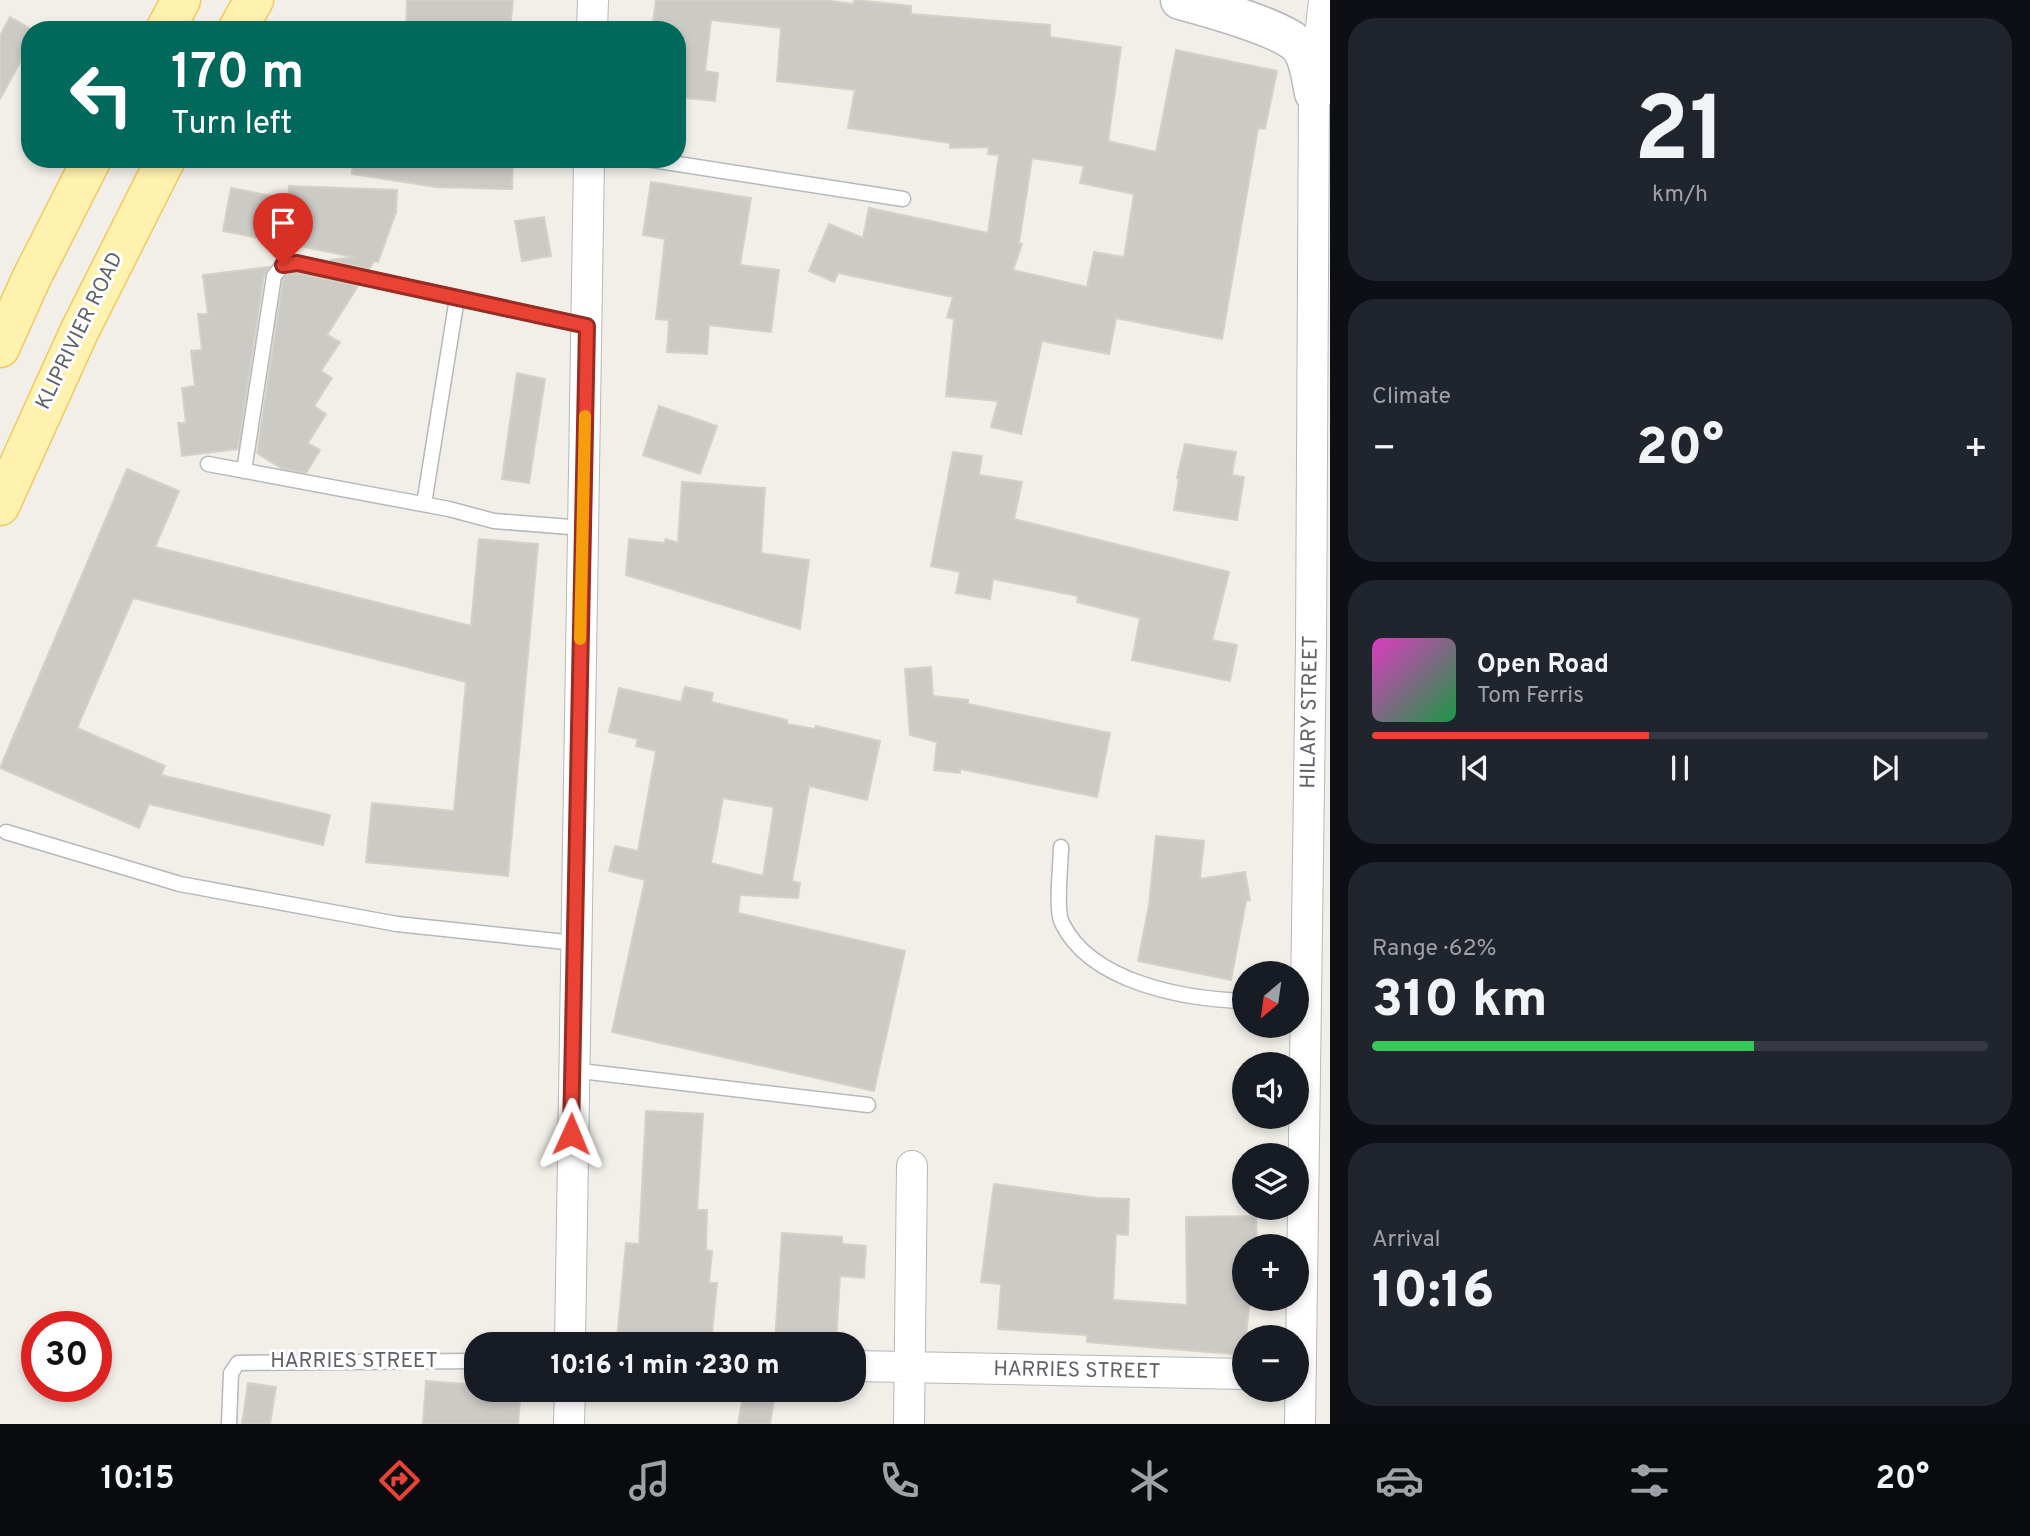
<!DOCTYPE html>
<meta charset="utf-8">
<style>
:root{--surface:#171b24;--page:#20242c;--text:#f1f3f6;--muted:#9ea1a6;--line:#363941;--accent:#ea4335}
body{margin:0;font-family:Overpass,sans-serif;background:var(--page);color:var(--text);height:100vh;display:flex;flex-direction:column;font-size:26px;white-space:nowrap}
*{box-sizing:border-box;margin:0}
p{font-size:23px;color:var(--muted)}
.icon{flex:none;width:38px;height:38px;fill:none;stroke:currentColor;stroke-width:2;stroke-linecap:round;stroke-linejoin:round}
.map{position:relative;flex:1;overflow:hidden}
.side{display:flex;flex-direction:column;gap:18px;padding:18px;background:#0d0f14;width:700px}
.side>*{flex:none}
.guide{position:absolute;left:21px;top:21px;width:665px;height:147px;border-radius:28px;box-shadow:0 4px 10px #0003;background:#00695c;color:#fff;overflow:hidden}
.needle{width:46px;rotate:209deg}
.controls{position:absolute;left:1232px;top:961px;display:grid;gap:14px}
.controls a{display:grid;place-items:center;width:77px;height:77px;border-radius:50%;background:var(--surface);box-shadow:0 4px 10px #0003;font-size:35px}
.speed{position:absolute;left:21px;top:1311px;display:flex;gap:14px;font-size:35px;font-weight:700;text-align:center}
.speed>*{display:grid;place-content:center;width:91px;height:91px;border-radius:50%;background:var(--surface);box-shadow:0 4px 10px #0003;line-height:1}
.speed .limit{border:10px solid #d22;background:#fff;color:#111}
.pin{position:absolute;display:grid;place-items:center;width:60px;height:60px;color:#fff;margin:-72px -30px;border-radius:50% 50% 50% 0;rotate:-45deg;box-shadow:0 0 7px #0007}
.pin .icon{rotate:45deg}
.me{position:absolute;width:77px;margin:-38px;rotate:1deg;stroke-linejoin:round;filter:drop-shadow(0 0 5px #0008)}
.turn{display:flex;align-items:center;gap:24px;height:147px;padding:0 35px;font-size:32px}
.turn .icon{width:91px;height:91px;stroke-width:2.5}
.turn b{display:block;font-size:49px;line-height:60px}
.big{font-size:52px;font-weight:800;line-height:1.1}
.side .tile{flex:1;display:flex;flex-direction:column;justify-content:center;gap:10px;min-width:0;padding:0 24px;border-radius:28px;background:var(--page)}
.side .dial{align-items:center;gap:0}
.dial b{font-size:91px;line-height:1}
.song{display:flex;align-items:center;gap:21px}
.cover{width:84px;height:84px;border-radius:10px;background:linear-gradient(135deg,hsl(310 70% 55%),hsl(140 70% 35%))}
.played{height:7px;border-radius:4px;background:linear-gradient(90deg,var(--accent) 45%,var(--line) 45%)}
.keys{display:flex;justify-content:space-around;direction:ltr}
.heat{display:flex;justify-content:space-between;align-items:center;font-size:38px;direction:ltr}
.charge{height:10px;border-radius:5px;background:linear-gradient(90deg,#34c759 62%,var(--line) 0)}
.trip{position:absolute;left:464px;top:1332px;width:402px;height:70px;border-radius:28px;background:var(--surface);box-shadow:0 4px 10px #0003;font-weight:800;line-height:70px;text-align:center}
.dock{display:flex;height:112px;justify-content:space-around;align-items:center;background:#090b0e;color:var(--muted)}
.dock .icon{width:49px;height:49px}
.dock .active{color:var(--accent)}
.dock b{font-size:32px;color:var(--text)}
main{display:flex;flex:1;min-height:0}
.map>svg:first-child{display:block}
</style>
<main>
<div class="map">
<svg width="1330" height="1424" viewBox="0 0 1330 1424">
<rect width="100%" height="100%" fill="#f1efe8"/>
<path fill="#cccac5" stroke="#d6d1c6" stroke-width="2" fill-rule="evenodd" d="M 407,0 L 513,0 L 510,30 L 406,30 Z
M 656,0 L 824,0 L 852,4 L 855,0 L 911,6 L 911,14 L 1050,25 L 1050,37 L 1121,47 L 1108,141 L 1156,152 L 1176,50 L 1277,71 L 1265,129 L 1258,128 L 1222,339 L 1116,318 L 1109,354 L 1042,341 L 1021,434 L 991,427 L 998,401 L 946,396 L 954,319 L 947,317 L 953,297 L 838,273 L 834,282 L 809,271 L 829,224 L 863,238 L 869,208 L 988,233 L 999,155 L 988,154 L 989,147 L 950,148 L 950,143 L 848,128 L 855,90 L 777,81 L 781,28 L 711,20 L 705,71 L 718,73 L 715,101 L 677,97 L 677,30 L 652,30 ZM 1032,158 L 1084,166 L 1080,183 L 1134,194 L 1124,257 L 1094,252 L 1087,287 L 1013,270 L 1022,244 L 1019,243 Z
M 10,17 L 33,30 L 30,30 L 30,44 L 0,99 L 0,36 Z
M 353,159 L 513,159 L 512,189 L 436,187 L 352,174 Z
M 651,182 L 751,198 L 740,265 L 779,270 L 771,332 L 709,325 L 707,354 L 667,352 L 669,320 L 656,319 L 665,239 L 643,235 Z
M 289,186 L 397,190 L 396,212 L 378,262 L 374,261 L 369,269 L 330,260 L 354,257 L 223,231 L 231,188 L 288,199 Z
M 544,217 L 551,256 L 522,261 L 515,221 Z
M 269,267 L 264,275 L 238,449 L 182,456 L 178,423 L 186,423 L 182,388 L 195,386 L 191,351 L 202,350 L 198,314 L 208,314 L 203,275 Z
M 297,273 L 358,286 L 327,335 L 340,342 L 321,371 L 332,378 L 314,406 L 326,414 L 308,443 L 320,450 L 306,473 L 281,468 L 257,453 L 283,280 L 288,274 Z
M 517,373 L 545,379 L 529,483 L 502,479 Z
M 659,406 L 717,426 L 700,474 L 643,455 Z
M 1185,444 L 1236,452 L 1232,475 L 1244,477 L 1237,520 L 1174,510 L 1179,479 L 1177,478 Z
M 953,452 L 982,456 L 979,475 L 1022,482 L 1014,519 L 1229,572 L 1212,640 L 1237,645 L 1230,681 L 1132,660 L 1140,618 L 1077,602 L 1078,596 L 993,579 L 990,599 L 956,593 L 960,572 L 931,566 Z
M 127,469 L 179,491 L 155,547 L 471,626 L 479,539 L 538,544 L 508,876 L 366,862 L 372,803 L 454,811 L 466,682 L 133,598 L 77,728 L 165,766 L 161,775 L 330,815 L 323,845 L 149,804 L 139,828 L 0,768 Z
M 682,482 L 765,488 L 761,553 L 809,560 L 800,629 L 626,575 L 629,539 L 664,543 L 666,539 L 678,543 Z
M 931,667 L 933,696 L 968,700 L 968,704 L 1110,733 L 1097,797 L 960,769 L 960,773 L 934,770 L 937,742 L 910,735 L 905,669 Z
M 685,687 L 713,693 L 711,702 L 787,720 L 787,724 L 815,729 L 816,726 L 880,741 L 867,800 L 809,786 L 792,881 L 800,883 L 798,898 L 740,895 L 738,913 L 905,951 L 874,1091 L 612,1032 L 645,880 L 609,871 L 615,846 L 638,851 L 656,751 L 636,746 L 638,739 L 609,732 L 619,688 L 681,702 ZM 723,798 L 774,807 L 763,876 L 711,863 Z
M 1156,836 L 1204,841 L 1200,879 L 1245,872 L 1250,900 L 1246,901 L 1231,980 L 1138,961 L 1149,905 Z
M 646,1111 L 703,1114 L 697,1210 L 707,1210 L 706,1250 L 712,1251 L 709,1283 L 717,1283 L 711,1344 L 617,1340 L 626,1243 L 639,1244 Z
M 994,1184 L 1096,1198 L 1129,1199 L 1128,1235 L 1116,1234 L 1113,1300 L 1187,1305 L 1186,1217 L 1256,1216 L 1257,1246 L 1244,1246 L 1244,1298 L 1250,1298 L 1244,1355 L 1087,1342 L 1087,1335 L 998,1329 L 1001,1284 L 981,1282 Z
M 782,1233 L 842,1237 L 842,1244 L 866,1246 L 864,1278 L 840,1276 L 836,1344 L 775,1342 Z
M 426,1381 L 476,1385 L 476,1390 L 521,1390 L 518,1424 L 423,1424 Z
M 248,1383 L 276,1387 L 270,1424 L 242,1424 Z
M 744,1390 L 775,1394 L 770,1424 L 738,1424 Z"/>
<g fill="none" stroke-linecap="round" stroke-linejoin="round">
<g stroke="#b5b8bc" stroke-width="17">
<path id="service" d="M 646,159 L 903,199
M 208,464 L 449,509 L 494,521 L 583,528
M 244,471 L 274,276 L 283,265 L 297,263 L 587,326
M 424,504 L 457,298
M 6,832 L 180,884 L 397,924 L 575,943
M 1061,847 C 1061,864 1055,910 1062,923 C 1091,983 1185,999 1244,1001
M 572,1070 L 868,1105
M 229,1424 L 231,1373 L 238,1363 L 476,1361"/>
</g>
<g stroke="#b5b8bc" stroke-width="32">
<path id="minor" d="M 592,30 L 593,0
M 570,1344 L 589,159
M 854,1366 L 1244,1374
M 569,1424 L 570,1390
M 909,1424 L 912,1166
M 1300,1424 L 1311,644 L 1314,93 L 1324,0"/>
</g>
<g stroke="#b6babf" stroke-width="41">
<path id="secondary" d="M 1180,0 C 1206,7 1283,28 1299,46 C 1309,57 1311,78 1314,93"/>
</g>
<g stroke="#f2c960" stroke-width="41">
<path id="primary" d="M 165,30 L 181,0
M 237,30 L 254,0
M 0,348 L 31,279 L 92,159
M 0,506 L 79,332 L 166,159"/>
</g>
<use href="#service" stroke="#fff" stroke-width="14"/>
<use href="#minor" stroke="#fff" stroke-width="30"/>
<use href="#secondary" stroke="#fff" stroke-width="38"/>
<use href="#primary" stroke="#fff2af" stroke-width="38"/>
</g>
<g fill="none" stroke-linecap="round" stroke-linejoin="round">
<g stroke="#982c22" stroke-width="18">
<path id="route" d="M 283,265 L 297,263 L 587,326 L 571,1134"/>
</g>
<use href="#route" stroke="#ea4335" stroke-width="12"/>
<path stroke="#f59e0b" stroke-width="12" d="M 580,639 L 585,416"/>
</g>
<g text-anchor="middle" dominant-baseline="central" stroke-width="6" stroke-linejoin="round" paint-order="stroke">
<g font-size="21" fill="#5f6368" stroke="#fff">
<text transform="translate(80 331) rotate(-64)">KLIPRIVIER ROAD</text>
<text transform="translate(1310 712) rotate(-89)">HILARY STREET</text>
<text x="354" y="1361">HARRIES STREET</text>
<text transform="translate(1077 1371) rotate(1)">HARRIES STREET</text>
</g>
</g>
</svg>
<div class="controls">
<a><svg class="needle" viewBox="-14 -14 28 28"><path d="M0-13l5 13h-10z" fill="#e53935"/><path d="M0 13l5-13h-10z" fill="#9ea1a6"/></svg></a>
<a><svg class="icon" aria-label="sound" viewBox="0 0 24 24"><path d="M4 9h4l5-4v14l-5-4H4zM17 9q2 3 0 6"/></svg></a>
<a><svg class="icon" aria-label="layers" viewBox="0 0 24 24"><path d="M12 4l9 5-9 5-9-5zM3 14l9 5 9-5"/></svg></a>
<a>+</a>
<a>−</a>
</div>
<div class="speed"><div class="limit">30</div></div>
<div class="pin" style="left:283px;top:265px;background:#d93025"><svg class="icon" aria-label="arrive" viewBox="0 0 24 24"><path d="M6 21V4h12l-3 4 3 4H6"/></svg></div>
<svg class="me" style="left:571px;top:1134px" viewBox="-20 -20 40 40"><path d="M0-17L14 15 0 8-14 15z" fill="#ea4335" stroke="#fff" stroke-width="4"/></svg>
<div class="trip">10:16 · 1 min · 230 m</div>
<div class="guide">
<div class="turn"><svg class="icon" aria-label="left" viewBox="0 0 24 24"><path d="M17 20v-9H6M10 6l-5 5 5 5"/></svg><div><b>170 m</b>Turn left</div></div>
</div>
</div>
<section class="side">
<div class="tile dial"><b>21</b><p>km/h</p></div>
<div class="tile"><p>Climate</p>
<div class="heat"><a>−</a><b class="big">20°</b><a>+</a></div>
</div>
<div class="tile">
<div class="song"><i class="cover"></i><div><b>Open Road</b><p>Tom Ferris</p></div></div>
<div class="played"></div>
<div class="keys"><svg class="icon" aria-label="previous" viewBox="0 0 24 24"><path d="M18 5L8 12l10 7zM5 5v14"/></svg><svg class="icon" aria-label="pause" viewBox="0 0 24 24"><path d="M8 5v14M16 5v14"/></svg><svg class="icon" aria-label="next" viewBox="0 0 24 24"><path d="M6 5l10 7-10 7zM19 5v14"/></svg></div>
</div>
<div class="tile"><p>Range · 62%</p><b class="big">310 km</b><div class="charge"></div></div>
<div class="tile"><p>Arrival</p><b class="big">10:16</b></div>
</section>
</main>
<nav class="dock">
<b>10:15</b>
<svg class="icon active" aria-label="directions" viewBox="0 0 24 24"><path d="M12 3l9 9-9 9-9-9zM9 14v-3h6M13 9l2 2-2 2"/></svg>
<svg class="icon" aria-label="music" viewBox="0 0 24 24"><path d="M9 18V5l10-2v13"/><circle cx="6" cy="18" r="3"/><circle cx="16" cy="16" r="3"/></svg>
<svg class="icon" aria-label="phone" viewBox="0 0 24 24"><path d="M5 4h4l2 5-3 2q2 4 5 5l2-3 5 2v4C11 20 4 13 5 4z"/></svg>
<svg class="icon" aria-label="climate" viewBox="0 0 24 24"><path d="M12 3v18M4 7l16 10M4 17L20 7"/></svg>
<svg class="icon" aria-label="car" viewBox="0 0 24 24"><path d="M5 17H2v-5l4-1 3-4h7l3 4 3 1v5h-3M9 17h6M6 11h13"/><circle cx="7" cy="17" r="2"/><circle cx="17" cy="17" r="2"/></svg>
<svg class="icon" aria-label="filters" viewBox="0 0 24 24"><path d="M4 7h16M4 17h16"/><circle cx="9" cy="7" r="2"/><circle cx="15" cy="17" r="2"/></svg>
<b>20°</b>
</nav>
